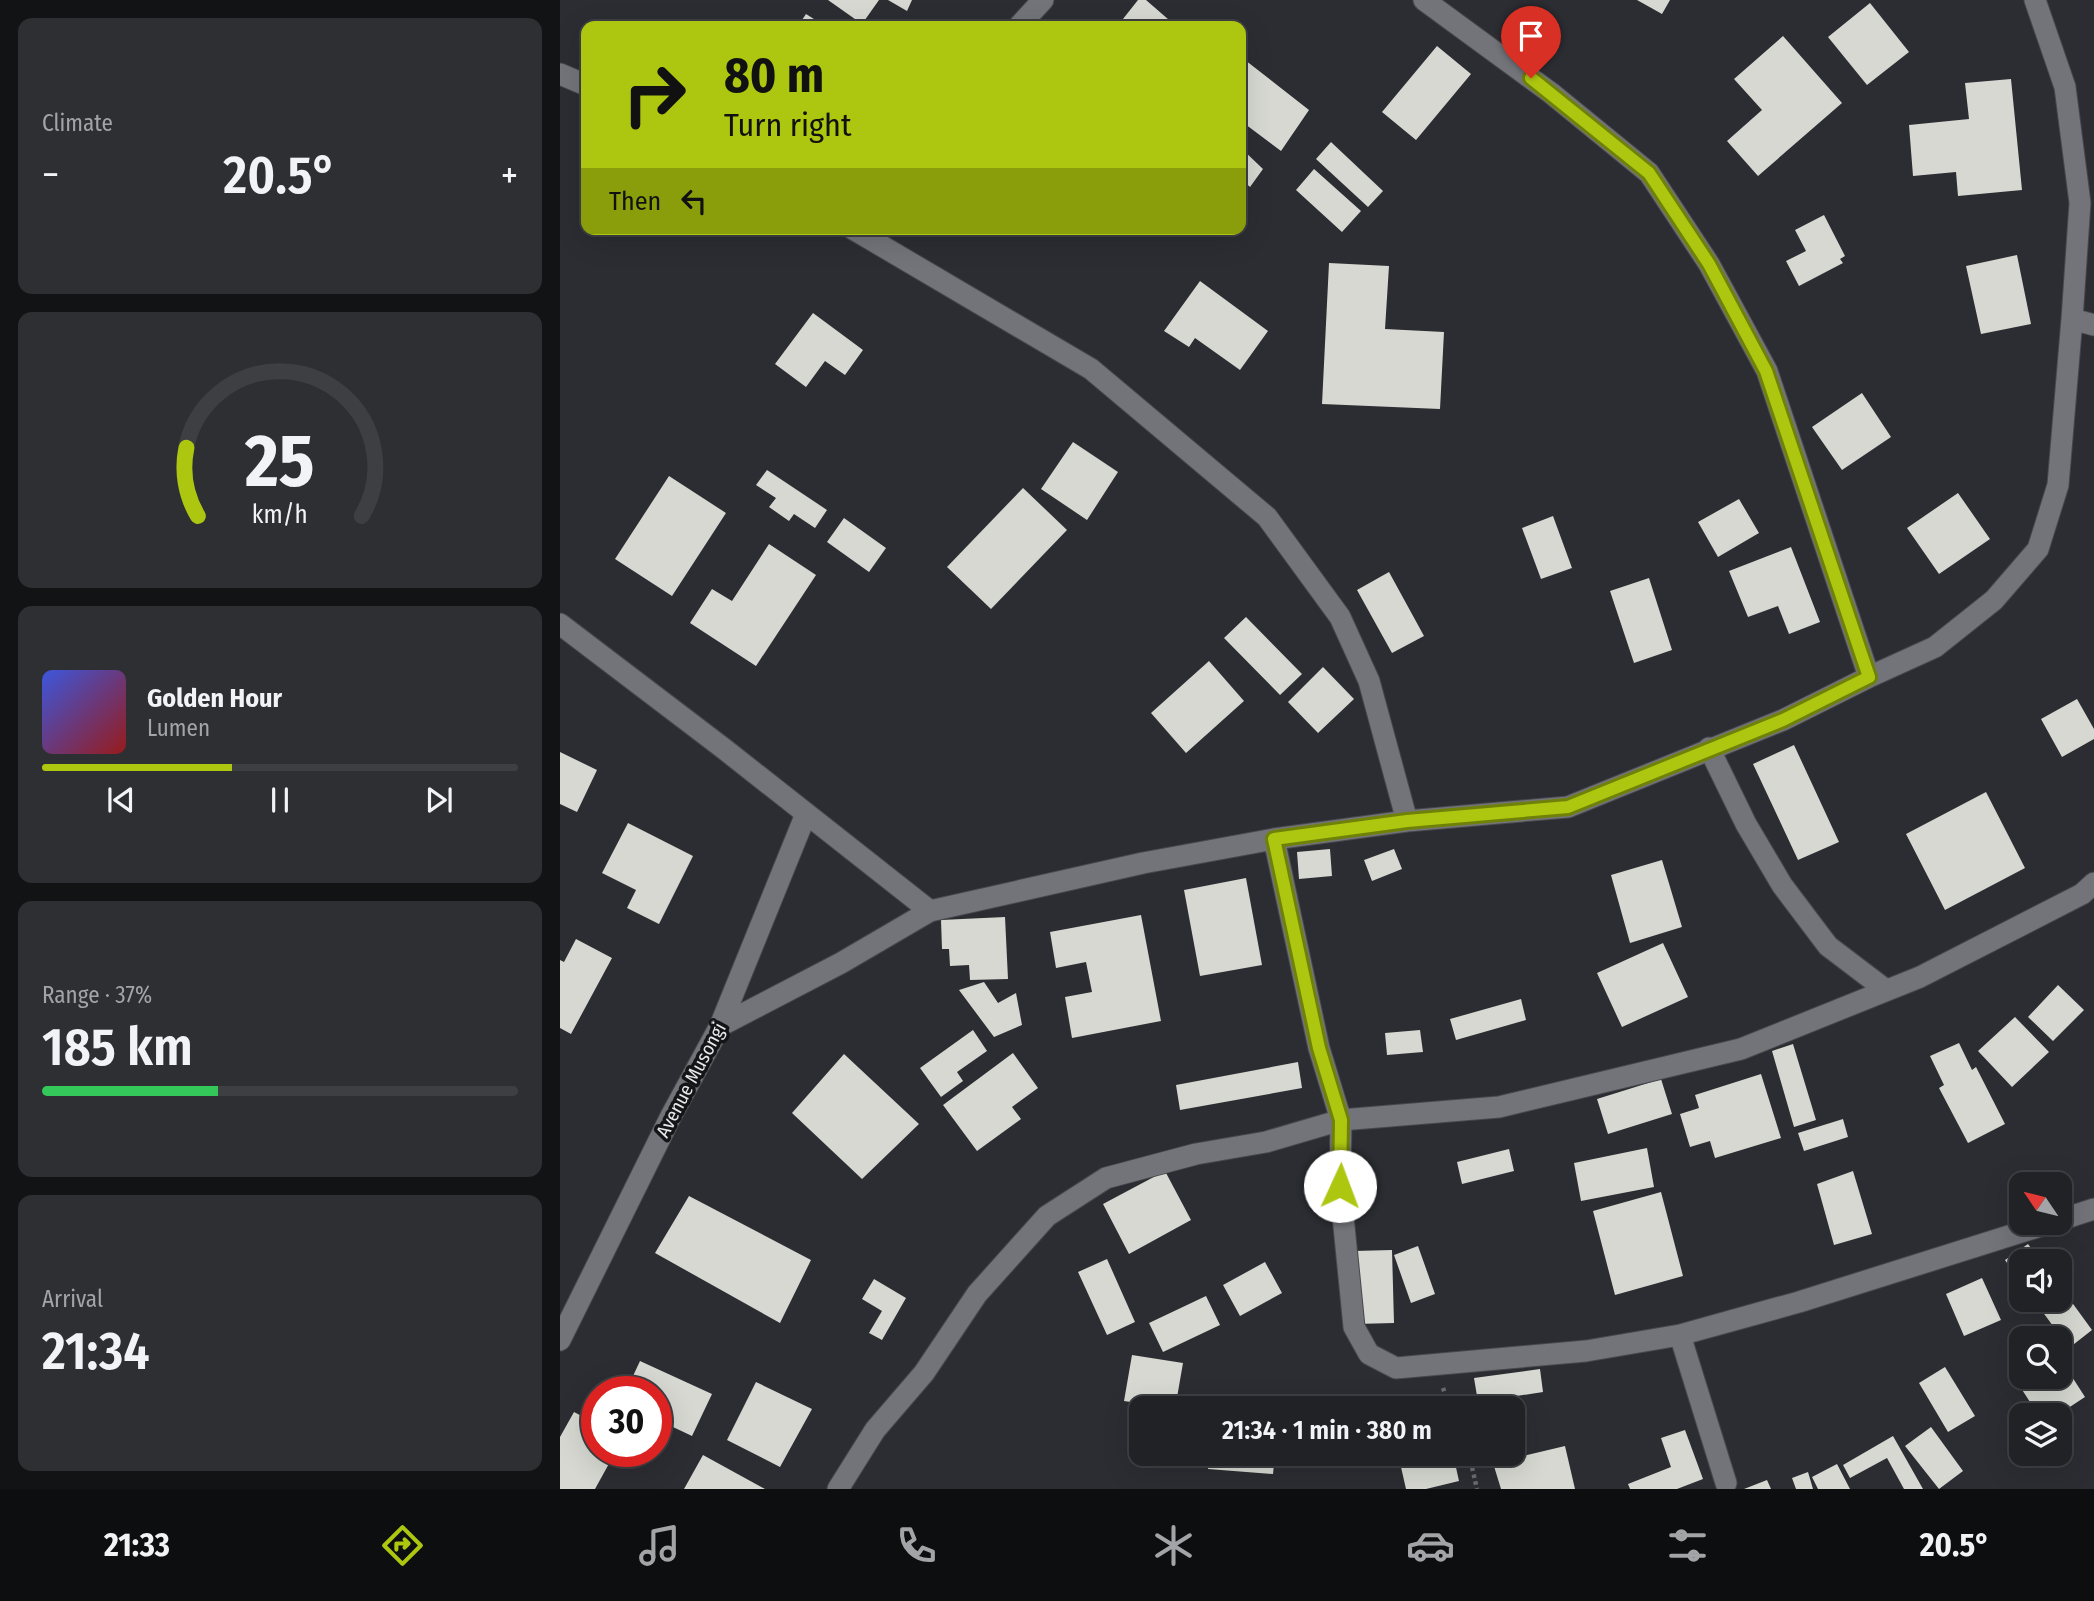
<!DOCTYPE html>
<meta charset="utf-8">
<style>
:root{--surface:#202226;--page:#2d2f32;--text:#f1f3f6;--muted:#a2a4a7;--line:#3d3f43;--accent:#adc610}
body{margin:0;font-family:"Fira Sans Condensed",sans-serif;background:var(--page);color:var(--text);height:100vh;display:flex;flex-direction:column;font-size:26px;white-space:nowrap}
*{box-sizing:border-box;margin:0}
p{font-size:23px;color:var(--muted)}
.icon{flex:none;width:38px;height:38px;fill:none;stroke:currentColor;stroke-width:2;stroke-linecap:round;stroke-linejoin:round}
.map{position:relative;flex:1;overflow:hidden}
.details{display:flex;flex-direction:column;gap:18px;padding:18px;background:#121315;width:560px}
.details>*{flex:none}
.banner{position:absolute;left:21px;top:21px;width:665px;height:214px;border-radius:14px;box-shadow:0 7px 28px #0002,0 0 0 2px var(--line);background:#adc610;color:#111;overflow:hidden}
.needle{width:46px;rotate:305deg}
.tools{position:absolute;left:1449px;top:1172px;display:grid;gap:14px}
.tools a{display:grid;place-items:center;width:63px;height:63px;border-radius:14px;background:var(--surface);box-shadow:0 7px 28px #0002,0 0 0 2px var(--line);font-size:35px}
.speed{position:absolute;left:21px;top:1376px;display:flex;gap:14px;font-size:35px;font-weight:700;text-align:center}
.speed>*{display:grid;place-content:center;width:91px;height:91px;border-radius:50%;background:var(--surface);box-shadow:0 7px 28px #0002,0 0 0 2px var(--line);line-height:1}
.speed .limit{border:10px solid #d22;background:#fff;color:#111}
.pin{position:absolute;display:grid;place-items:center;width:60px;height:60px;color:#fff;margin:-72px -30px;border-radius:50% 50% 50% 0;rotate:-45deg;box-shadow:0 0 7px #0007}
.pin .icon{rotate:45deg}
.me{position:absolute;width:77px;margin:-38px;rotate:2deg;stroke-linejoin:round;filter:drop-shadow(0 0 5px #0008)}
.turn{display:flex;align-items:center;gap:24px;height:147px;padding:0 28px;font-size:32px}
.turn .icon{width:91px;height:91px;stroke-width:2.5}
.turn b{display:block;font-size:49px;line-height:60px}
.then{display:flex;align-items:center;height:66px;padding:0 28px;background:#0003;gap:14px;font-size:26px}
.big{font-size:52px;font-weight:600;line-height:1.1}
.details .card{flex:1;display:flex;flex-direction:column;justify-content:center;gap:10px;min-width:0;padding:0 24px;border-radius:14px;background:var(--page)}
.details .dial{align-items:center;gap:0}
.dial svg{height:182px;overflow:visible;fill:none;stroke:var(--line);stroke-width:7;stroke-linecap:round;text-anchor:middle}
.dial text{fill:var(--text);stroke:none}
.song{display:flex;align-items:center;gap:21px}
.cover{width:84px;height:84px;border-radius:10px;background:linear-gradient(135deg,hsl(230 70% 55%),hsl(0 70% 35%))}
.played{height:7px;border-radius:4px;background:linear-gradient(90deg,var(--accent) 40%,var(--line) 40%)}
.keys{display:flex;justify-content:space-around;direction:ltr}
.heat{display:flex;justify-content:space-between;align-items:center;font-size:38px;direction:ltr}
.charge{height:10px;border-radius:5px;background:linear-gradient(90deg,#34c759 37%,var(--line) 0)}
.trip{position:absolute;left:569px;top:1396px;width:396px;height:70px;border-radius:14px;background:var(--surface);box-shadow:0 7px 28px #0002,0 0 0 2px var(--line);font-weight:600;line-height:70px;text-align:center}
.dock{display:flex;height:112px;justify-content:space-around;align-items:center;background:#0d0e0f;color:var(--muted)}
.dock .icon{width:49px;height:49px}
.dock .current{color:var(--accent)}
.dock b{font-size:32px;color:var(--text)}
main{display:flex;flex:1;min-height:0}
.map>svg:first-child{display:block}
</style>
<main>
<section class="details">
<div class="card"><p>Climate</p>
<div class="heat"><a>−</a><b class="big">20.5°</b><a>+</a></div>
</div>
<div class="card dial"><svg viewBox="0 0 100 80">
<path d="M14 69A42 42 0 1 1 86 69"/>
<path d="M14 69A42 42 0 0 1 9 39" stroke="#adc610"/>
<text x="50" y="56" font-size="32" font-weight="700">25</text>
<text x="50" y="72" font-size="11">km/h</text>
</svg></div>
<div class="card">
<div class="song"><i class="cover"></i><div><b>Golden Hour</b><p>Lumen</p></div></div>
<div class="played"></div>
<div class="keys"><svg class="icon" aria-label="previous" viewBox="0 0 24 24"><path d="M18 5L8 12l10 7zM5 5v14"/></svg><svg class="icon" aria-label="pause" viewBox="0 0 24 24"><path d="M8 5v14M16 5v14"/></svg><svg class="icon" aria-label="next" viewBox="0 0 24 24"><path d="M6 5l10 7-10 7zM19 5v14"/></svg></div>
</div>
<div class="card"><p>Range · 37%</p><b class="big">185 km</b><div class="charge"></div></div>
<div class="card"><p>Arrival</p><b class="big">21:34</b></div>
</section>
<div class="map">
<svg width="1534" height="1489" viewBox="0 0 1534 1489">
<rect width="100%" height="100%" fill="#2b2d32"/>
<path fill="#d6d8d1" d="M 268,0 L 319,0 L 302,24 Z
M 328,0 L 352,0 L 347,11 Z
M 578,0 L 586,0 L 616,26 L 561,26 L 559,24 Z
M 1077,0 L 1110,0 L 1102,14 Z
M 1310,3 L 1349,52 L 1307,85 L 1268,37 Z
M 246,14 L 265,26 L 238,26 Z
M 1223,36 L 1282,103 L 1198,176 L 1167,141 L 1202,110 L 1174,79 Z
M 877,46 L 911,74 L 856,140 L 822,112 Z
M 685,60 L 749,110 L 721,151 L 681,121 L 681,66 Z
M 1451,79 L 1462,190 L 1398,196 L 1396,172 L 1353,176 L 1349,125 L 1409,119 L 1405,83 Z
M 771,142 L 823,191 L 808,207 L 756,159 Z
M 681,148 L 703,169 L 690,187 L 681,179 Z
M 754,169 L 801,211 L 782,232 L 736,190 Z
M 1264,215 L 1285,256 L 1280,259 L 1283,263 L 1239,286 L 1226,261 L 1246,251 L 1235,230 Z
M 1457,255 L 1471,324 L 1421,334 L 1406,266 Z
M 769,263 L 829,266 L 825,329 L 884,332 L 880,409 L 762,404 Z
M 640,281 L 708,331 L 680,370 L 635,338 L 629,347 L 604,331 Z
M 253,313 L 303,350 L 285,375 L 265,361 L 246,387 L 215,364 Z
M 1302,393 L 1331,437 L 1282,470 L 1252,427 Z
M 513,442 L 558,472 L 527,520 L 481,489 Z
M 207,470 L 267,510 L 255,528 L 234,514 L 229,521 L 209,507 L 216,498 L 196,485 Z
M 109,476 L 166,513 L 112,596 L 55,559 Z
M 463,488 L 507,530 L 431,609 L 387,567 Z
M 1398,493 L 1430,539 L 1379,574 L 1347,528 Z
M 1179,499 L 1199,533 L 1158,557 L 1138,522 Z
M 993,516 L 1012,568 L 981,579 L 962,528 Z
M 284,518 L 326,548 L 309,572 L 267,542 Z
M 209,544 L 256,575 L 196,666 L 130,623 L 152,589 L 172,601 Z
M 1231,547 L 1260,622 L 1229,634 L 1218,606 L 1188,617 L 1169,571 Z
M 829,572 L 864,636 L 832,653 L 797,590 Z
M 1089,578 L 1112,650 L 1074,663 L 1050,591 Z
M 686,617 L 742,674 L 720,695 L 664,638 Z
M 649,661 L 684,701 L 626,753 L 591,713 Z
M 763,667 L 794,699 L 758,733 L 728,702 Z
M 1517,699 L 1534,729 L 1534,739 L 1502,757 L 1481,719 Z
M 1234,745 L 1279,842 L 1238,860 L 1193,764 Z
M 0,752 L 37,770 L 17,812 L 0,804 Z
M 1426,792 L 1465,868 L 1385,910 L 1346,834 Z
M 68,823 L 133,856 L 99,924 L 67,908 L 76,890 L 42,873 Z
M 770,849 L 772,876 L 739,879 L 737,852 Z
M 834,849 L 842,869 L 812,881 L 804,860 Z
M 1102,860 L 1122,927 L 1070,943 L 1051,875 Z
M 686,878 L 702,965 L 640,976 L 624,890 Z
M 581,915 L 601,1021 L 512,1038 L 505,997 L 532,992 L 526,962 L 496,968 L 490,932 Z
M 445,917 L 448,979 L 410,980 L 409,965 L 390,966 L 389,949 L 382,949 L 381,920 Z
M 16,939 L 52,958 L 11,1034 L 0,1028 L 0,960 L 4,962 Z
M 1103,943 L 1128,997 L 1062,1027 L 1037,973 Z
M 424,982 L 438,1003 L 456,993 L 462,1025 L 434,1037 L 399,990 Z
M 1498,985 L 1524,1010 L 1493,1041 L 1468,1017 Z
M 961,999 L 966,1020 L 896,1040 L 890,1019 Z
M 1455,1017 L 1489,1052 L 1452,1087 L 1418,1051 Z
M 413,1030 L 427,1051 L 397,1072 L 403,1081 L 381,1097 L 360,1068 Z
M 860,1030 L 863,1052 L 827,1055 L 825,1033 Z
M 1399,1043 L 1412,1070 L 1416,1067 L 1445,1124 L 1408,1143 L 1379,1088 L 1384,1085 L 1370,1056 Z
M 1233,1044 L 1256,1120 L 1234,1127 L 1212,1051 Z
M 453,1053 L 478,1088 L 452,1107 L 461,1119 L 417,1151 L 383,1105 Z
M 284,1054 L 359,1124 L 302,1179 L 232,1113 Z
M 738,1062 L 742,1088 L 620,1110 L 616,1085 Z
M 1201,1074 L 1221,1138 L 1155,1158 L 1150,1141 L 1130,1147 L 1120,1114 L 1139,1108 L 1135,1095 Z
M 1101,1079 L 1112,1114 L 1048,1134 L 1037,1099 Z
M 1283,1119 L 1288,1137 L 1244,1151 L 1238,1133 Z
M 1087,1148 L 1094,1187 L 1021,1201 L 1014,1163 Z
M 949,1149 L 954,1171 L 902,1184 L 897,1162 Z
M 605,1171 L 631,1220 L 569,1254 L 543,1204 Z
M 1293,1171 L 1312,1234 L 1274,1245 L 1257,1184 Z
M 1101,1192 L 1123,1276 L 1055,1295 L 1033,1211 Z
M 129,1196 L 251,1260 L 220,1323 L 95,1253 Z
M 1468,1244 L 1481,1262 L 1461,1262 L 1461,1283 L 1445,1260 Z
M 858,1246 L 875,1294 L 851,1303 L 834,1255 Z
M 832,1250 L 834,1323 L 796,1324 L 794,1251 Z
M 547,1259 L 575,1322 L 547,1335 L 518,1272 Z
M 705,1262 L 722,1293 L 680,1316 L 663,1285 Z
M 1422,1278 L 1441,1320 L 1404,1336 L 1386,1294 Z
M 314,1279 L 346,1298 L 322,1340 L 309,1333 L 322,1311 L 302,1299 Z
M 1500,1286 L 1532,1330 L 1509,1348 L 1474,1300 L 1500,1300 Z
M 646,1296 L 660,1325 L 603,1352 L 589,1323 Z
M 572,1355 L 623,1363 L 615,1409 L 564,1401 Z
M 1500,1358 L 1525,1397 L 1496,1416 L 1479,1416 L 1448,1368 L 1461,1360 L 1461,1377 L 1500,1377 Z
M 80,1361 L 152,1394 L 132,1436 L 96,1419 L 96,1391 L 66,1391 Z
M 1385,1367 L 1415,1416 L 1388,1432 L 1359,1383 Z
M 980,1369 L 983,1392 L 918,1402 L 914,1378 Z
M 196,1382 L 252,1409 L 220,1467 L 167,1440 Z
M 14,1412 L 37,1424 L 37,1451 L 56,1451 L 35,1489 L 0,1489 L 0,1437 Z
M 1371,1427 L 1403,1471 L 1379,1489 L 1345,1446 Z
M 1125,1430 L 1143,1479 L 1117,1489 L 1070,1489 L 1068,1484 L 1111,1467 L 1101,1438 Z
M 1333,1436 L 1363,1489 L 1344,1489 L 1327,1458 L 1290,1478 L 1283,1465 Z
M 1005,1446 L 1015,1489 L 941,1489 L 933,1463 Z
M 649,1454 L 715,1454 L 713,1474 L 648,1469 Z
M 838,1454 L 893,1454 L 899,1481 L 866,1489 L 846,1489 Z
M 143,1455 L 205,1489 L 124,1489 Z
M 1277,1464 L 1290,1489 L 1258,1489 L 1252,1477 Z
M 1248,1472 L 1253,1489 L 1236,1489 L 1232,1478 Z
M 1207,1480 L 1211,1489 L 1184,1489 Z"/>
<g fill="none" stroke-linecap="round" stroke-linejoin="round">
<g stroke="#47484c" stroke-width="23">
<path id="minor" d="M 864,0 L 991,93 L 1089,173 L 1149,264 L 1207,371 L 1309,677
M 459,26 L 483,0
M 0,74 L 26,85
M 293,229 L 531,369 L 707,517 L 780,617 L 809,681 L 847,821
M 1512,319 L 1534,325
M 0,624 L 163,748 L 370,911 L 583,863 L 714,839 L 847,821 L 1008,807 L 1223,720 L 1309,677 L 1375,647 L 1434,600 L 1478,549 L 1498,485 L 1512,319 L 1520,203 L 1505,87 L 1475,0
M 1149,748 L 1186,824 L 1222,885 L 1268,946 L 1326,990
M 714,839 L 759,1048 L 781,1120 L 780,1186 L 794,1327 L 809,1354 L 836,1368 L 1026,1351 L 1120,1335 L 1239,1302 L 1490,1223
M 160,1026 L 281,963 L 370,911
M 1500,1220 L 1534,1209
M 1120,1335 L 1166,1483
M 0,1340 L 111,1116 L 160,1026 L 246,814
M 278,1489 L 315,1430 L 364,1373 L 417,1294 L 487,1216 L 546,1178 L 636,1154 L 706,1142 L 781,1120 L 939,1107 L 1181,1049 L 1360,977 L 1522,894 L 1534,883"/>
</g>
<path stroke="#6a6c70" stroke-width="4.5" stroke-dasharray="3.5 3.5" stroke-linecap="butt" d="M 883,1388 L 890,1409
M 909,1454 L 917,1489"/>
<use href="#minor" stroke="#72747a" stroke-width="21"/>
</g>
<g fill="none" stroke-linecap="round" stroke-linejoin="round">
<g stroke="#70810a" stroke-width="18">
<path id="route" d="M 780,1186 L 781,1120 L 759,1048 L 714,839 L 847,821 L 1008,807 L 1223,720 L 1309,677 L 1206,371 L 1149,264 L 1089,173 L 971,78"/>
</g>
<use href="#route" stroke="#adc610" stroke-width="12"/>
</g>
<g text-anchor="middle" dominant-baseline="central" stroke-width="7" stroke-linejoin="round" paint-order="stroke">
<g font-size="19" fill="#e8e9ec" stroke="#151518">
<text transform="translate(131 1080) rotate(-62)">Avenue Musongi</text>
</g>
</g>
</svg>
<div class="tools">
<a><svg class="needle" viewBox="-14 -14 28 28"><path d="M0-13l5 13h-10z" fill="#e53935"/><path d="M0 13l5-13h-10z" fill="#a2a4a7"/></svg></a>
<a><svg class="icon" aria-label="sound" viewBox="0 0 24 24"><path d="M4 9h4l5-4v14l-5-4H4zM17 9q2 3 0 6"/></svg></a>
<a><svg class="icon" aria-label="search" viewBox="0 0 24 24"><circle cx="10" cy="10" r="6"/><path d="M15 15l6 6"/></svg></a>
<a><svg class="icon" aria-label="layers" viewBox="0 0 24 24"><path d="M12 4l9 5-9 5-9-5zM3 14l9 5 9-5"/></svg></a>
</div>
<div class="speed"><div class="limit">30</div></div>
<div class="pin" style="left:971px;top:78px;background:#d93025"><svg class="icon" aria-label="arrive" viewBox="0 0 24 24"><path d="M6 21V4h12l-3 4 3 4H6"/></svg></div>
<svg class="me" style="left:780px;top:1186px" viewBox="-20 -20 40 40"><circle r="19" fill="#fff"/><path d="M0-13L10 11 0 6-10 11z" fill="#adc610"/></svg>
<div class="trip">21:34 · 1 min · 380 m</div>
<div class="banner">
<div class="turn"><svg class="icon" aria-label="right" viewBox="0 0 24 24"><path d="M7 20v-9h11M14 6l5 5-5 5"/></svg><div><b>80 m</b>Turn right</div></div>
<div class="then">Then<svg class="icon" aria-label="left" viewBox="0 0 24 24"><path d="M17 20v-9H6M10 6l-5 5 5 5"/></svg></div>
</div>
</div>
</main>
<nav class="dock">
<b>21:33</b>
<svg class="icon current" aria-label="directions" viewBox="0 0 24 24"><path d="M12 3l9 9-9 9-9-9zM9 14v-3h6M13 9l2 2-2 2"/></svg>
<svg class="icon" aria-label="music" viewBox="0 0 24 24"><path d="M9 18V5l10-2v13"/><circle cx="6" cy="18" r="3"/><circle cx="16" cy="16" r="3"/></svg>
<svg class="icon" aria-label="phone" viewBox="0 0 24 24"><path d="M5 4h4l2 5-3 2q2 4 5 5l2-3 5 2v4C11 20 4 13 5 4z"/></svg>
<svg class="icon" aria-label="climate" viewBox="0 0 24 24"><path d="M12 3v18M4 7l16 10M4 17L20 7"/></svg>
<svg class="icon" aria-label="car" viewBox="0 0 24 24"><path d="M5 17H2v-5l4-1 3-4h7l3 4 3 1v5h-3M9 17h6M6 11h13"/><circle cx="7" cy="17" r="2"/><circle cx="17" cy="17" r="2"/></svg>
<svg class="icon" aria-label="filters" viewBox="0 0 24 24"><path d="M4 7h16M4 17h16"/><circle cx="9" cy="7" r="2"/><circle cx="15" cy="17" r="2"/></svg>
<b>20.5°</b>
</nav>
